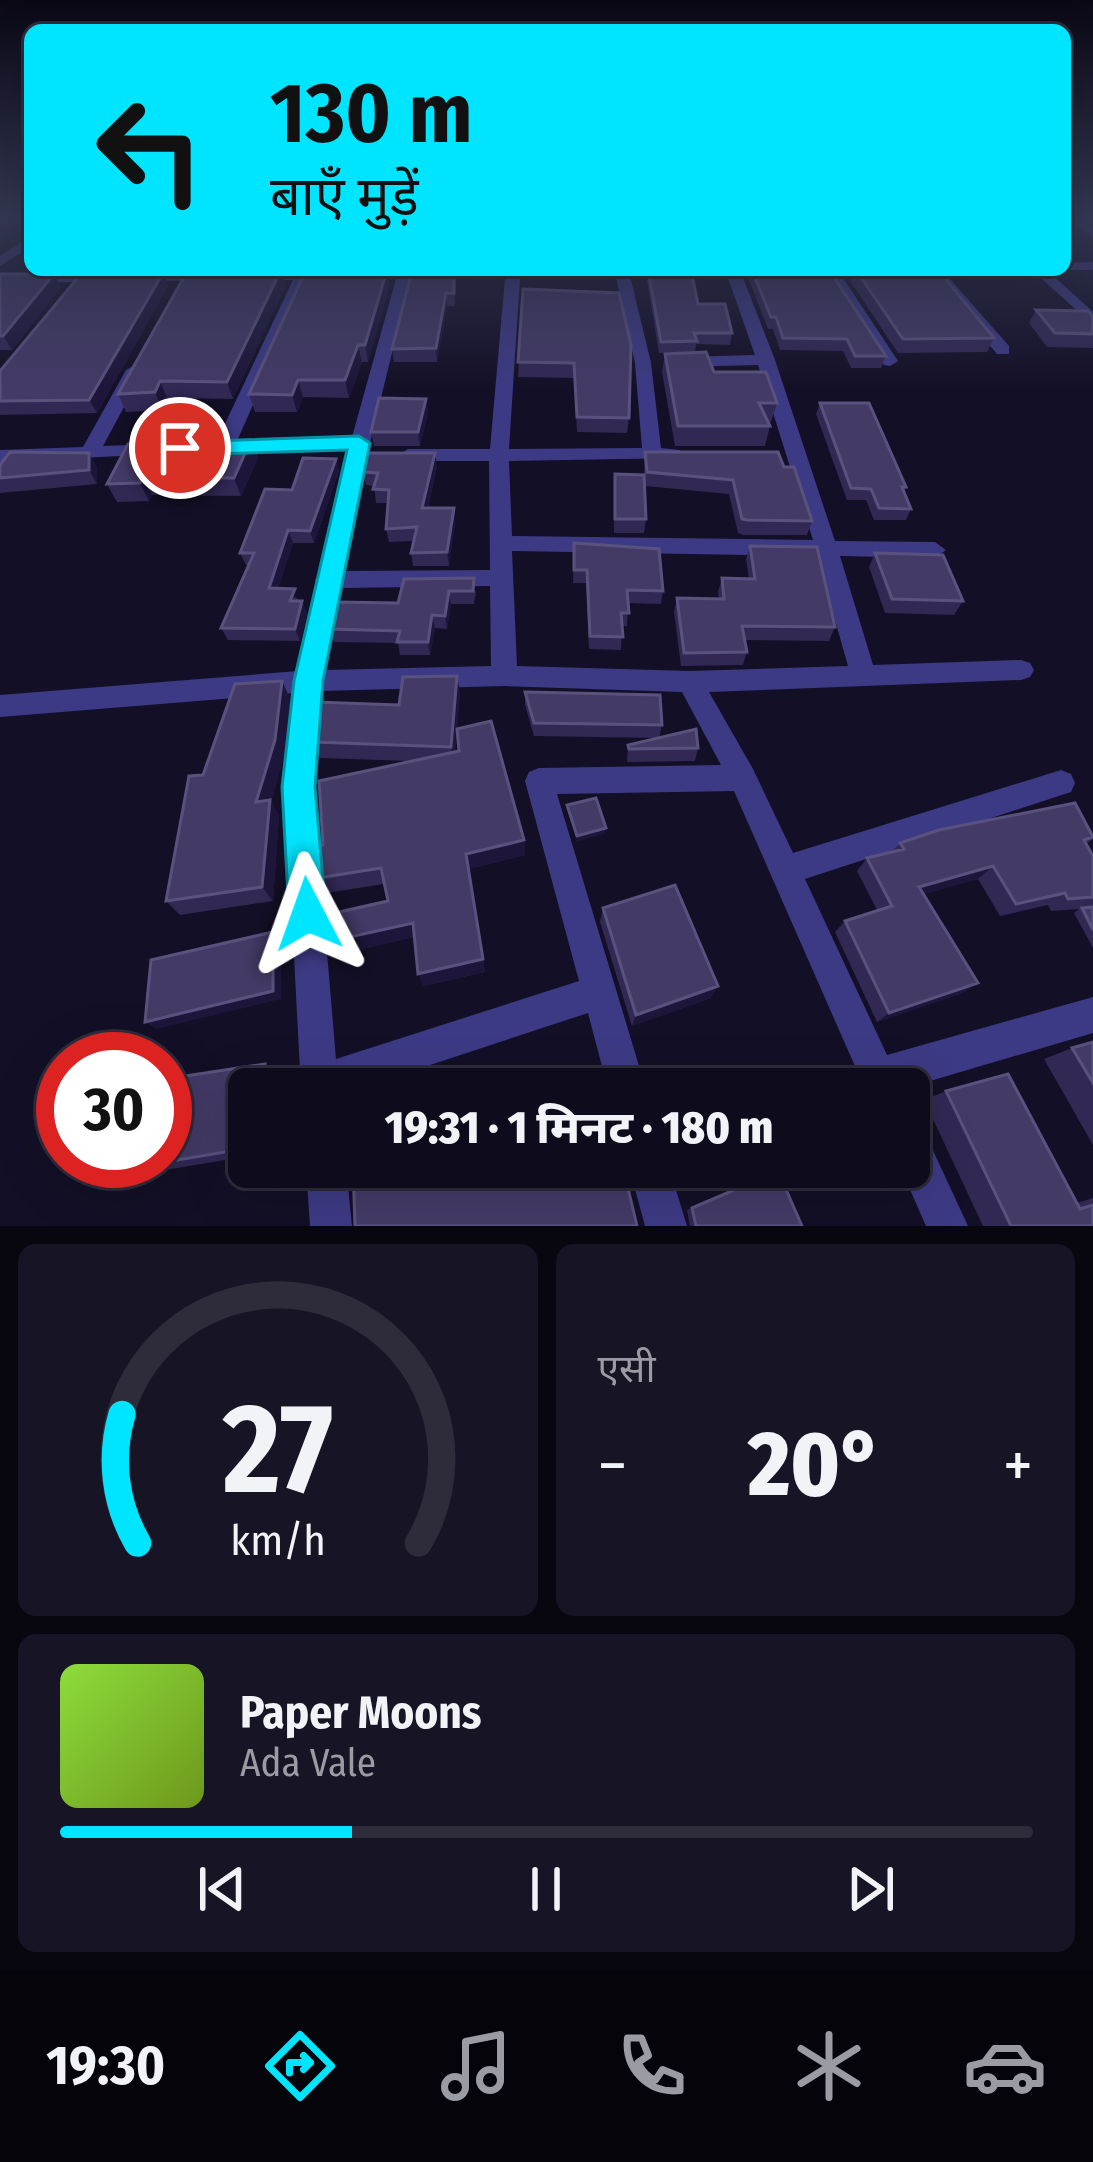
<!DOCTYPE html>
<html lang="hi">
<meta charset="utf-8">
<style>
:root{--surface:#0e0b1c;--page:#171425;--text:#f1f3f6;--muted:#9b9ba3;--line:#2e2b3b;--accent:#00e5ff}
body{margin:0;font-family:"Fira Sans Condensed","Noto Sans Devanagari",sans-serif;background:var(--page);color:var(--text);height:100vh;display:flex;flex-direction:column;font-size:45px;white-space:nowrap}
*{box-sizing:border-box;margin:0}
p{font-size:39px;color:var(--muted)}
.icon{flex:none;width:66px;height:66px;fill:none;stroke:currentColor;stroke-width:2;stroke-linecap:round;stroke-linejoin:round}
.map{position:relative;height:1226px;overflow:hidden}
.side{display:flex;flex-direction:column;gap:18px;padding:18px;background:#08060f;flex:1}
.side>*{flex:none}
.banner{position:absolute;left:24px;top:24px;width:1047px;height:252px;border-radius:18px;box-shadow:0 12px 48px #0002,0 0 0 3px var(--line);background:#00e5ff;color:#111;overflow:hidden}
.speed{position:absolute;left:36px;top:1032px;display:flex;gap:24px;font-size:60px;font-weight:700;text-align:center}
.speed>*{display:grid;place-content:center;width:156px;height:156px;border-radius:50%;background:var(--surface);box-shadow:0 12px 48px #0002,0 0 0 3px var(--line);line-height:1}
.speed .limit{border:18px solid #d22;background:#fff;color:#111}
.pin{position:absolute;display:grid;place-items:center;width:102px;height:102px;color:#fff;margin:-51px;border:6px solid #fff;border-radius:50%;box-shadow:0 3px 12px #0007}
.me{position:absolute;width:132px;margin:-66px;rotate:356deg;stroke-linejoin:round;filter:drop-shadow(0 0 9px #0008)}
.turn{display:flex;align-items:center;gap:42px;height:252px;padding:0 48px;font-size:54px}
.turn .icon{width:156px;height:156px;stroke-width:2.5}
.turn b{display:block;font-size:84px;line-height:102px}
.big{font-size:90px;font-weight:800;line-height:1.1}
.side .tile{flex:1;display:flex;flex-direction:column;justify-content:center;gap:18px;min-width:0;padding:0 42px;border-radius:18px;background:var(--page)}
.side .dial{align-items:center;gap:0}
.dial svg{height:312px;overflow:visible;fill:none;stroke:var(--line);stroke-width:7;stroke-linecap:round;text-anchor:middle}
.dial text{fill:var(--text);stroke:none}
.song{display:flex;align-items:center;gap:36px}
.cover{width:144px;height:144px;border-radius:18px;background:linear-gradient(135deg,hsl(90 70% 55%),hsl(80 70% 35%))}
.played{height:12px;border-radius:6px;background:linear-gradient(90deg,var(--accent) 30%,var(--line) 30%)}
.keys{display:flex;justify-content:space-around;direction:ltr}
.heat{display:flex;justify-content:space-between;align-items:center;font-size:66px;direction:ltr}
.side .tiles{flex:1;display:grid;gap:18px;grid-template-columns:1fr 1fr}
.tile:last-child{grid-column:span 2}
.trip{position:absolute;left:228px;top:1068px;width:702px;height:120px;border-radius:18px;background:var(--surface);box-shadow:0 12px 48px #0002,0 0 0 3px var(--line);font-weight:800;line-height:120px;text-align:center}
.tabs{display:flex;height:192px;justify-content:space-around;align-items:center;background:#06040b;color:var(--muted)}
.tabs .icon{width:84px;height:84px}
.tabs .selected{color:var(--accent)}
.tabs b{font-size:54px;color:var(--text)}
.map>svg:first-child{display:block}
</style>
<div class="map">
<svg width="1093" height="1226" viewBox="0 0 1093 1226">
<rect width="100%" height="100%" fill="#130f26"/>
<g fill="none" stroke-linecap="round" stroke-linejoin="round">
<path fill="#3d3a85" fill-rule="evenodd" d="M 1068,218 L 1082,218 L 1093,226 L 1093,237 Z
M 30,237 L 30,247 L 0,266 L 0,256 Z
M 1093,262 L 1093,270 L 1060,270 L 1065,270 L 1065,263 Z
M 300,270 L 740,270 L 775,360 L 835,541 L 935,542 L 946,550 L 935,558 L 840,556 L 873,665 L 1021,660 L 1030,663 L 1034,670 L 1030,677 L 1021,680 L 709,692 L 753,769 L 793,853 L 1061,770 L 1071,774 L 1075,783 L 1071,792 L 805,879 L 887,1055 L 1093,997 L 1093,1033 L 903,1089 L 865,1089 L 734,791 L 557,794 L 646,1089 L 608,1089 L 588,1013 L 357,1089 L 301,1089 L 285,787 L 295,693 L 0,717 L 0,695 L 298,671 L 318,585 L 315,580 L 321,574 L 349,449 L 224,453 L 214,447 L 293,280 L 255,280 L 248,276 L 255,272 ZM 727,275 L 755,355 L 679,357 L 671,362 L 679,367 L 758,365 L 813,540 L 512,536 L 509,461 L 680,458 L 680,450 L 661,448 L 651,363 L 630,276 ZM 616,277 L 635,363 L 642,448 L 509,449 L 520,278 ZM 505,278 L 490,449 L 408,449 L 398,455 L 408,461 L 489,461 L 490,570 L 344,571 L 370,443 L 410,279 ZM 396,279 L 352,437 L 237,441 L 308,280 ZM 512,551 L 817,556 L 848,666 L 690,671 L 517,666 ZM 490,586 L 491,666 L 324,670 L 341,588 ZM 504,686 L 682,692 L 721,765 L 539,768 L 529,772 L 525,781 L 579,981 L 336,1059 L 313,787 L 321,691 Z
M 878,270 L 871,274 L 841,275 L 898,361 L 890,366 L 884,365 L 827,275 L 802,275 L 795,271 Z
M 927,270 L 942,270 L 1009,346 L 1009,354 L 997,354 Z
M 1032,270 L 1047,270 L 1093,312 L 1093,325 Z
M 219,273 L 219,279 L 214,280 L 0,283 L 0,275 Z
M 135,365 L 144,370 L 103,446 L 153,444 L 160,446 L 160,454 L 0,462 L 0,450 L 83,447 L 126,370 Z
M 909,1124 L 923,1129 L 968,1226 L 926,1226 L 900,1167 L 909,1167 Z
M 306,1167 L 346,1167 L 352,1226 L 310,1226 Z
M 629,1167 L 669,1167 L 687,1226 L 645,1226 Z"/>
</g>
<path fill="#312854" d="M 454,270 L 455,306 L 447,306 L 437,362 L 394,362 L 392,349 Z
M 648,270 L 698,304 L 732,333 L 730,345 L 696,344 L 695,352 L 659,353 L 647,280 Z
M 751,270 L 829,270 L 886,356 L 881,368 L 851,368 L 843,351 L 780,350 L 773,329 L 768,329 L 749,280 Z
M 852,270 L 938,270 L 994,338 L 987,352 L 898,353 L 849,279 Z
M 0,274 L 54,274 L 61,287 L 12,350 L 0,350 Z
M 390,284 L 368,362 L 362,362 L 349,398 L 303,397 L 297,412 L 255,412 L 249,394 Z
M 286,285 L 233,399 L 167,398 L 163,410 L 126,412 L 118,394 Z
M 168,286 L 97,413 L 0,415 L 0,371 Z
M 523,289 L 629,418 L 627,433 L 577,432 L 574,378 L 518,377 Z
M 1036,310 L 1093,317 L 1093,348 L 1047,347 L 1029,323 Z
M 665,354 L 714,372 L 777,403 L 771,422 L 768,422 L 770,426 L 765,446 L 675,446 L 662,372 Z
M 426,399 L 428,413 L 420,446 L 374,446 L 371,432 Z
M 820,403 L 906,487 L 904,492 L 911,509 L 906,520 L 874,520 L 866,500 L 847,500 L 816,414 Z
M 251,440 L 258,458 L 241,496 L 152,495 L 149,501 L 117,502 L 107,484 Z
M 645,452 L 778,452 L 812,521 L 807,535 L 743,535 L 738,533 L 729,494 L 645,486 L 646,519 L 644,533 L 614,533 L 615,474 L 644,475 Z
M 336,459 L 339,471 L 314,543 L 293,543 L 278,588 L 302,601 L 307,614 L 300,641 L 228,640 L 221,628 L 249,566 L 246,565 L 240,553 L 292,490 Z
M 0,465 L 97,467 L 97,484 L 0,493 Z
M 437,466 L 428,508 L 455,522 L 449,566 L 413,566 L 411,553 L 413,541 L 389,542 L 386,529 L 388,503 L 376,503 L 374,486 L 366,485 L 363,472 Z
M 574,543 L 663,591 L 661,604 L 628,603 L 627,626 L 622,626 L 621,650 L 589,649 L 586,583 L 573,583 Z
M 750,546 L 835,627 L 829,641 L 745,640 L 747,652 L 743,665 L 681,666 L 674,612 L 677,598 L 719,599 L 718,592 L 722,578 L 749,579 L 746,559 Z
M 875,553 L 963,601 L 954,615 L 885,613 L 869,567 Z
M 404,579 L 476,591 L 474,604 L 451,604 L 447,629 L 435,628 L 430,655 L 400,655 L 398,643 L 334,642 L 330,629 L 398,603 Z
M 457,676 L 460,693 L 455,752 L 524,840 L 525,855 L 469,869 L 485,972 L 423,986 L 414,937 L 332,956 L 323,943 L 388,901 L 384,884 L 326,893 L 318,878 L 323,845 L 411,761 L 320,758 L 313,742 L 399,705 Z
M 282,681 L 290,699 L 284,757 L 271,801 L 279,816 L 273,901 L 180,915 L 166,901 L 203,775 Z
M 525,692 L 662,725 L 659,738 L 698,748 L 695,761 L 627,762 L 628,745 L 658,738 L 534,736 L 525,705 Z
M 1093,839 L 1086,844 L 1093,856 L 1093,948 L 1074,913 L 1079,909 L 1051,911 L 1048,905 L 1000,916 L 978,879 L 924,894 L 963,993 L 877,1022 L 835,932 L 845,921 L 877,910 L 857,871 L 867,858 L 892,852 L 900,843 Z
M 603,908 L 711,998 L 632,1026 L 600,922 Z
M 1093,1042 L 1093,1145 L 1044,1059 L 1072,1048 Z
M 265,1064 L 278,1073 L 277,1089 L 249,1089 L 249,1156 L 123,1177 L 100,1173 L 103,1161 L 165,1161 L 165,1079 Z
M 946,1091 L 1077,1203 L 1093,1198 L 1093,1226 L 983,1226 L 924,1100 Z
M 778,1171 L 802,1226 L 690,1226 L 687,1210 Z"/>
<path fill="#1d163a" d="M 0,218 L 19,218 L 0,233 Z
M 282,270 L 286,285 L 233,399 L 227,382 Z
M 387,270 L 390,284 L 368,362 L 365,345 Z
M 163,273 L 168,286 L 97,413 L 89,400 Z
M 54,274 L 61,287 L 12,350 L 3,336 Z
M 446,293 L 447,306 L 437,362 L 436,348 Z
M 358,345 L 362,362 L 349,398 L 345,380 Z
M 298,380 L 303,397 L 297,412 L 292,395 Z
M 160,381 L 167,398 L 163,410 L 155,392 Z
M 426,399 L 428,413 L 420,446 L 418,432 Z
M 251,440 L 258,458 L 241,496 L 234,478 Z
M 89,453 L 97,467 L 97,484 L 89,470 Z
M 435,453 L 437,466 L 425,521 L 422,508 Z
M 336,459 L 339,471 L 314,543 L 310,531 Z
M 143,477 L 152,495 L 149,501 L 140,483 Z
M 454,508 L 455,522 L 449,566 L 447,552 Z
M 288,530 L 293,543 L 274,600 L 269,588 Z
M 449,591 L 451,604 L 447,629 L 445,616 Z
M 302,601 L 307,614 L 300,641 L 295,629 Z
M 432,615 L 435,628 L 430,655 L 428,642 Z
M 457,676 L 460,693 L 454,763 L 451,747 Z
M 282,681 L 290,699 L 284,757 L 271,801 L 279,816 L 273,901 L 262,887 L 256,802 Z
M 606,828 L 605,834 L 576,842 L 577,836 Z
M 524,840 L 525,855 L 469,869 L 485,972 L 423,986 L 418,974 L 466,854 Z
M 993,866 L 978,879 L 907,899 L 919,887 Z
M 413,923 L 418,936 L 332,956 L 323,943 Z
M 273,932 L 281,941 L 281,999 L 157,1029 L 145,1022 Z
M 978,983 L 963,993 L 877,1022 L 889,1013 Z
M 718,986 L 711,998 L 632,1026 L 636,1015 Z
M 265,1064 L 278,1073 L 277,1089 L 263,1089 Z"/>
<path fill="#433a66" stroke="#5a527e" stroke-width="3" d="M 188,270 L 281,270 L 227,382 L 160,381 L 155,392 L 118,394 Z
M 306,270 L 387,270 L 365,345 L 358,345 L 345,380 L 298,380 L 292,395 L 249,394 Z
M 454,270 L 454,293 L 446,293 L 436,348 L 392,349 L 412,271 Z
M 648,270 L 691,270 L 698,304 L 725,304 L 732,333 L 694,333 L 697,341 L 661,342 Z
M 752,270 L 829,270 L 886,356 L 855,356 L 847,339 L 783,338 L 776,317 L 771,317 Z
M 856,270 L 938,270 L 994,338 L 903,339 Z
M 163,273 L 89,400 L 0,401 L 0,371 L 81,274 Z
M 0,274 L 54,274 L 3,336 L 0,336 Z
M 523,289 L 619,293 L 631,345 L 629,418 L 577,417 L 574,363 L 518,362 Z
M 1036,310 L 1088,311 L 1093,317 L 1093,334 L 1055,333 Z
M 706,352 L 714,372 L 766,372 L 777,403 L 759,403 L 770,426 L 678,426 L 665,354 Z
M 379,398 L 426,399 L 418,432 L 371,432 Z
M 820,403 L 869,403 L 906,487 L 902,487 L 911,509 L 879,508 L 871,489 L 851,488 Z
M 251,440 L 234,478 L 143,477 L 140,483 L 107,484 L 128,444 Z
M 10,452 L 89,453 L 89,470 L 0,478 L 0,465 Z
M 645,452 L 778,452 L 784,467 L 794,467 L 812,521 L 747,520 L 742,519 L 733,480 L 647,472 Z
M 367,453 L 435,453 L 422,508 L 454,508 L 447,552 L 411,553 L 417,527 L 386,529 L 389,490 L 373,489 L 378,473 L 363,472 Z
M 303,458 L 336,459 L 310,531 L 288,530 L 269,588 L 295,589 L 290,601 L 302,601 L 295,629 L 221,628 L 254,553 L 240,553 L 265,489 L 292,490 Z
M 615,474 L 644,475 L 646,519 L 615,519 Z
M 574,543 L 659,549 L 663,591 L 627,590 L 629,613 L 621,613 L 623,637 L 590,636 L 587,570 L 574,570 Z
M 750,546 L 817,547 L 835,627 L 742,626 L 747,652 L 684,653 L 677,598 L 724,599 L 722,578 L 755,579 Z
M 875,553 L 943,555 L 963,601 L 892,599 Z
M 474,578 L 473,591 L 449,591 L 445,616 L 432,615 L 428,642 L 397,642 L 400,631 L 330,629 L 336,602 L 398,603 L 404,579 Z
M 457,676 L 451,747 L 313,742 L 316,702 L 399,705 L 403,677 Z
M 282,681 L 275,740 L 256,802 L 270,800 L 262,887 L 166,901 L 189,776 L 203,775 L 235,684 Z
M 525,692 L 660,695 L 662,725 L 534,723 Z
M 491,721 L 524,840 L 466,854 L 483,959 L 418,974 L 413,923 L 323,943 L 321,916 L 388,901 L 381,868 L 318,878 L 315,846 L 323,845 L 319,781 L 459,751 L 457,729 Z
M 696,729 L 698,748 L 629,749 L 628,745 Z
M 596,798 L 606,828 L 577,836 L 567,805 Z
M 1075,803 L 1093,837 L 1084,840 L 1093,856 L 1093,897 L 1068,899 L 1065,893 L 1016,904 L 993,866 L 919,887 L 978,983 L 889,1013 L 845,921 L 892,906 L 867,858 L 904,849 L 900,843 L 939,830 Z
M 675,885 L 718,986 L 636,1015 L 603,908 Z
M 1093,907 L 1093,930 L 1082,908 Z
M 273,932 L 273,991 L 145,1022 L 151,960 Z
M 1093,1042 L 1093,1083 L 1072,1048 Z
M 265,1064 L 263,1089 L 249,1089 L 249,1148 L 100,1173 L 103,1161 L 165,1161 L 165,1079 Z
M 1008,1074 L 1080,1209 L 1093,1205 L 1093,1226 L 1011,1226 L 946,1091 Z
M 353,1167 L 478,1167 L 479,1179 L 524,1167 L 623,1167 L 637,1226 L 355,1226 Z
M 778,1171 L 802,1226 L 696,1226 L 692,1208 Z"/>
<linearGradient id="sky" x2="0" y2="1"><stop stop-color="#0a0815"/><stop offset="0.56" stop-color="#333752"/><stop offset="1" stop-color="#333752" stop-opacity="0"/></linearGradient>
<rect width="1093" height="390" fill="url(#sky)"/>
<path fill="#00e5ff" stroke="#0095a6" stroke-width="3" d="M 359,436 L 370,443 L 323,681 L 315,787 L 326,914 L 321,927 L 308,933 L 294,927 L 289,914 L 282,787 L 294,681 L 347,450 L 180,455 L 169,448 L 180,442 Z"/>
</svg>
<div class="speed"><div class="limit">30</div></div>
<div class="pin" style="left:180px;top:448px;background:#d93025"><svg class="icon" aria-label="arrive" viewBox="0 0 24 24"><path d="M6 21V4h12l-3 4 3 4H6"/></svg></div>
<svg class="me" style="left:308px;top:914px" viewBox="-20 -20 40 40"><path d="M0-17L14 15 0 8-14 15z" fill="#00e5ff" stroke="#fff" stroke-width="4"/></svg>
<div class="trip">19:31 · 1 मिनट · 180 m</div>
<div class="banner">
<div class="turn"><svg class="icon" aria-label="left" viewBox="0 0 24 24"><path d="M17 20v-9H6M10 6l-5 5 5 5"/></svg><div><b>130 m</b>बाएँ मुड़ें</div></div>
</div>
</div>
<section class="side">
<div class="tiles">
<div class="tile dial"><svg viewBox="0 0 100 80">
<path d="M14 69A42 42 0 1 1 86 69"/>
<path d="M14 69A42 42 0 0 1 10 36" stroke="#00e5ff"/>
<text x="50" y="56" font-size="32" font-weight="700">27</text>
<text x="50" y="72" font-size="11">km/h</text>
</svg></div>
<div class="tile"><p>एसी</p>
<div class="heat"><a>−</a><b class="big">20°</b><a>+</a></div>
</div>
<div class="tile">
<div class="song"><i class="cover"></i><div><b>Paper Moons</b><p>Ada Vale</p></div></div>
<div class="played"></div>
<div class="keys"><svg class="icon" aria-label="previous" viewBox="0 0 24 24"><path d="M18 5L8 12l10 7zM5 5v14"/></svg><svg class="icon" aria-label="pause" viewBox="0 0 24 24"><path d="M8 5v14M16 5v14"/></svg><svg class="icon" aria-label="next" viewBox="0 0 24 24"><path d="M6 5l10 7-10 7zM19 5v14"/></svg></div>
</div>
</div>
</section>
<nav class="tabs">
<b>19:30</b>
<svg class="icon selected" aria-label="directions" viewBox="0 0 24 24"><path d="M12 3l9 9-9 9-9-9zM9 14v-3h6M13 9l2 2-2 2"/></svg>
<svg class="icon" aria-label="music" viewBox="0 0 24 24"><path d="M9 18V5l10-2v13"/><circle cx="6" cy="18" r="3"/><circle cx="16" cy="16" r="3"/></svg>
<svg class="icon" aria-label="phone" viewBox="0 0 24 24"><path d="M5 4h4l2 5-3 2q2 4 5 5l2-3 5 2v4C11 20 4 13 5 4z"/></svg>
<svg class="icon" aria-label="climate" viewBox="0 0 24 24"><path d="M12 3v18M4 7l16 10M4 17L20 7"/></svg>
<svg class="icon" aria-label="car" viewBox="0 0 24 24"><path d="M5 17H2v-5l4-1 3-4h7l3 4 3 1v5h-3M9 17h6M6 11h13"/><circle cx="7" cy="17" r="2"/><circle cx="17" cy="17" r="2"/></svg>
</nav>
